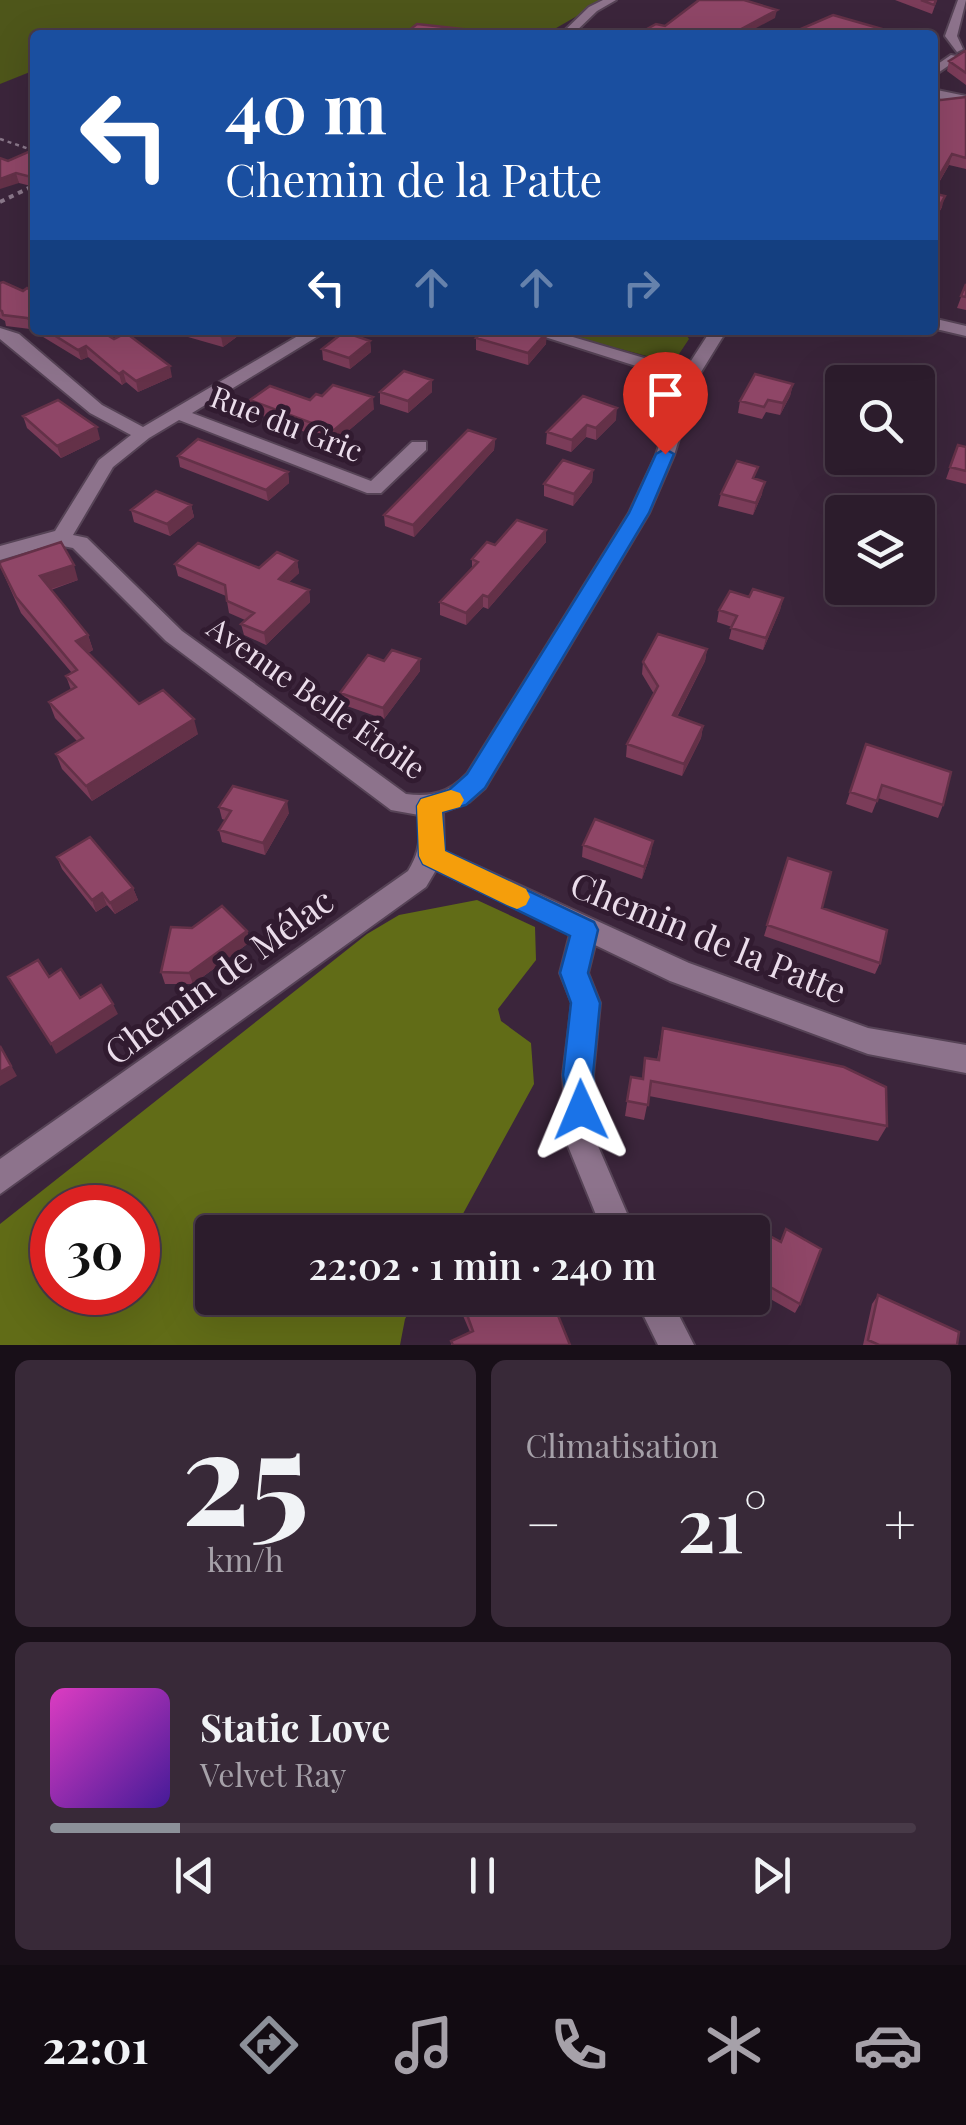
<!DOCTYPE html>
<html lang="fr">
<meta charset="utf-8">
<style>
:root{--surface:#2c1c2c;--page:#382938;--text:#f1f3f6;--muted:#a6a1a9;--line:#483a48;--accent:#8c9099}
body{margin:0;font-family:"Playfair Display",serif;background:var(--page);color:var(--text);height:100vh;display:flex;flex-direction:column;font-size:38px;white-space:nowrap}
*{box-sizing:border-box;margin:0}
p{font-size:32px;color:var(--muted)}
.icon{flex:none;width:55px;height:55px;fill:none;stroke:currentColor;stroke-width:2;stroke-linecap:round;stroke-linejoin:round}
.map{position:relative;height:1345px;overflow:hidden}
.sheet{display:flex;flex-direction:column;gap:15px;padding:15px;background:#180f18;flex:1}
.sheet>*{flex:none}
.hud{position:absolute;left:30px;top:30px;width:908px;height:305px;border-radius:10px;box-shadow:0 10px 40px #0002,0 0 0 2px var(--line);background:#1a4fa0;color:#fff;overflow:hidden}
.fabs{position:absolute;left:825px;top:365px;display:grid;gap:20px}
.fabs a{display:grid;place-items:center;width:110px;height:110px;border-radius:10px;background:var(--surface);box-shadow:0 10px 40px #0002,0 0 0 2px var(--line);font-size:50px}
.speed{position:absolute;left:30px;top:1185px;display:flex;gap:20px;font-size:50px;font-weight:700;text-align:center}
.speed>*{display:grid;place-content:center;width:130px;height:130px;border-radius:50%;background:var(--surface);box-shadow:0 10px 40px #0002,0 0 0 2px var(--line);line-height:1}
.speed .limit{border:15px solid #d22;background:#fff;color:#111}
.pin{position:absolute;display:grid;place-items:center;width:85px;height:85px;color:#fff;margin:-102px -42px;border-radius:50% 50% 50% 0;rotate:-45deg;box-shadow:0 0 10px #0007}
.pin .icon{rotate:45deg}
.me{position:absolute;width:110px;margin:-55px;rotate:359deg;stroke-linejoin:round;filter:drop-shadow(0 0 8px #0008)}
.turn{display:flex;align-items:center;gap:35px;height:210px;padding:0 30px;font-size:45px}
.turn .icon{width:130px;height:130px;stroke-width:2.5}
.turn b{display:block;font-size:70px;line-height:85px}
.lanes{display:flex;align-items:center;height:95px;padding:0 30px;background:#0003;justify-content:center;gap:50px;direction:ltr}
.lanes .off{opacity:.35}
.big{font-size:75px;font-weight:600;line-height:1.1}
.sheet .tile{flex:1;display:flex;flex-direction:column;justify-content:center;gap:15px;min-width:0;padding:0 35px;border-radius:15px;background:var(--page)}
.sheet .dial{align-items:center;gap:0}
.dial b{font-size:130px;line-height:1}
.song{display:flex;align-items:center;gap:30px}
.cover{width:120px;height:120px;border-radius:15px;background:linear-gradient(135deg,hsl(310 70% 55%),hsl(260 70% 35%))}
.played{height:10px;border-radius:5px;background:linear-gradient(90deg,var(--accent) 15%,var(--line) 15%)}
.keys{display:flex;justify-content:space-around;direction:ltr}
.heat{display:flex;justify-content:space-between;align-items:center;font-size:55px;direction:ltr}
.sheet .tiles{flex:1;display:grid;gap:15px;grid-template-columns:1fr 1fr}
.tile:last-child{grid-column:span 2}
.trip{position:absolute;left:195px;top:1215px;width:575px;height:100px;border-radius:10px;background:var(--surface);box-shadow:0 10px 40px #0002,0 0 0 2px var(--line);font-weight:600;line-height:100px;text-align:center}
.tab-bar{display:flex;height:160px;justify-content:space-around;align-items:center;background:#120b12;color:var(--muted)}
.tab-bar .icon{width:70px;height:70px}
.tab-bar .current{color:var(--accent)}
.tab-bar b{font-size:45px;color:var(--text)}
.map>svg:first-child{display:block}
</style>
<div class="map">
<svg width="966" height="1345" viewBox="0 0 966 1345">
<rect width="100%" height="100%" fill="#3b253b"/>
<path fill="#4e561a" d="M 0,0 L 605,0 L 544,35 L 35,35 L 35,70 L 0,84 Z
M 549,330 L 683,330 L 689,339 L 673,363 Z"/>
<path fill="#616c17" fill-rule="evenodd" d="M 477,900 L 535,927 L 536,960 L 498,1009 L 501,1021 L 531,1043 L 534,1084 L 453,1232 L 212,1232 L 212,1298 L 417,1298 L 405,1319 L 400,1345 L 0,1345 L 0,1224 L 367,934 L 399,915 ZM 52,1208 L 138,1208 L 138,1292 L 52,1292 Z"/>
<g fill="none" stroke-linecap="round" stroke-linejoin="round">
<g stroke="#564356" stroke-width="4">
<path id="minor" d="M 603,0 L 616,0 L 597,11 L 572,35 L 560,35 L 589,7 Z
M 958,0 L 966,0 L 957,36 L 963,49 L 957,52 L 945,36 Z
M 951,55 L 961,57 L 932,77 L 932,68 Z
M 932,89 L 966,96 L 966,104 L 932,97 Z
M 932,318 L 966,326 L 966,336 L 932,328 Z
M 0,328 L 19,334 L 102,405 L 143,427 L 308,330 L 328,330 L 192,413 L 371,481 L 412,442 L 426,442 L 426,450 L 381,493 L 367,493 L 179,420 L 149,438 L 113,467 L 73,535 L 87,538 L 182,631 L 406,794 C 432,797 449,793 467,774 L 629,513 L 656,455 L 680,380 L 523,330 L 549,330 L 685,370 L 711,330 L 727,330 L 698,377 L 674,455 L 649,513 L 485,788 L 469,802 L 443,812 L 444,851 L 689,963 L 868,1028 L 966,1045 L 966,1073 L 868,1054 L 670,981 L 595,945 L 588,973 L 600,1003 L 593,1075 L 598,1146 L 635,1232 L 603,1232 L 568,1146 L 563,1075 L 572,1003 L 560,973 L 570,934 L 436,870 L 426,887 L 0,1194 L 0,1159 L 408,871 C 420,852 421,837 419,815 L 391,810 L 166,641 L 73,548 L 53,544 L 0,560 L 0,546 L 55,531 L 99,460 L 131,435 L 90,413 L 0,339 Z
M 635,1298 L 670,1298 L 694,1345 L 658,1345 Z"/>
</g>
<path stroke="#8a788a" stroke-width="2.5" stroke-dasharray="4 4" stroke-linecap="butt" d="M 0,139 L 35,151"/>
<path stroke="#8a788a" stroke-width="4" stroke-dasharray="5 5" stroke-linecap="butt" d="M 0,202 L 35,185"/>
<use href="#minor" fill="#8d738c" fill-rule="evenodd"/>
</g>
<path fill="#7b3c59" d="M 895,0 L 937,0 L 932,14 Z
M 803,28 L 903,35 L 802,35 Z
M 966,52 L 966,85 L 947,71 L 949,61 Z
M 966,97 L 966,169 L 949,165 L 933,193 L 942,207 L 932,225 L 932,101 Z
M 35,155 L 35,187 L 19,183 L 8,161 Z
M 0,283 L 23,291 L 35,293 L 35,330 L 99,330 L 172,377 L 138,392 L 126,382 L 122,385 L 88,357 L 81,360 L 30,329 L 6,326 L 5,321 L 0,318 Z
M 966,284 L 966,310 L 957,308 Z
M 180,330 L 246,330 L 223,347 L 181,335 Z
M 806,330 L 838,330 L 835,337 Z
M 476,338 L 546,344 L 528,365 L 476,350 Z
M 370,341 L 371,352 L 350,369 L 323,360 L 322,349 Z
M 793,384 L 790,396 L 780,415 L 766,412 L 762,419 L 738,413 L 740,401 Z
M 380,392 L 432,392 L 408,413 L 380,404 Z
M 250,400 L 310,400 L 374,409 L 334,443 L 252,412 Z
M 23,416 L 100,439 L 61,458 L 27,428 Z
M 616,420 L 596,440 L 586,437 L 571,452 L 546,444 L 547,432 Z
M 495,439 L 494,450 L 414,537 L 385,526 L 384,515 Z
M 958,445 L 966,447 L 966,484 L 946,479 Z
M 178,456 L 288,472 L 289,483 L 268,501 L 180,467 Z
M 845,458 L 885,458 L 878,471 L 844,461 Z
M 593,470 L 592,482 L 573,506 L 544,496 L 544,484 Z
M 755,479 L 762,494 L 753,515 L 718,506 L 721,494 Z
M 191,505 L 194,517 L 170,536 L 134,522 L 131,510 Z
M 546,530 L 546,542 L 488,609 L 483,607 L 466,625 L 440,615 L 440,602 L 472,568 L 472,559 L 495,545 Z
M 297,561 L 299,573 L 289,582 L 309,590 L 310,602 L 266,645 L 244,635 L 241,624 L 245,620 L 229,613 L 226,596 L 178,576 L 175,564 L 259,568 Z
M 0,566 L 78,580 L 51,590 L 88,635 L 93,650 L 88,653 L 139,704 L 198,734 L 92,801 L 62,769 L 56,754 L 77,741 L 55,718 L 49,702 L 71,690 L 66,676 L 72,673 L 21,613 Z
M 749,597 L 783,598 L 780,610 L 763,650 L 729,639 L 732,627 L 717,622 L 719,610 Z
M 707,649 L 705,661 L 677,717 L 703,726 L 701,738 L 682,776 L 626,757 L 627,744 L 654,694 L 642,674 L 643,662 Z
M 384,661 L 420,671 L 384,719 L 341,704 L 340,693 Z
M 866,744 L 943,805 L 938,818 L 878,798 L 872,813 L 846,804 Z
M 219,807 L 289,813 L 265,855 L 222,842 L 219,830 L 225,820 L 222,819 Z
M 583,845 L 651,853 L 642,879 L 582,857 Z
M 57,857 L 133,888 L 138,900 L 115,914 L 107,905 L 96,912 L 62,869 Z
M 788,858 L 822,908 L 880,963 L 875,974 L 764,936 Z
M 247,931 L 250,942 L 193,984 L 165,984 L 161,972 Z
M 663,1028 L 887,1126 L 878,1141 L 649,1096 L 644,1120 L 625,1116 L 631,1077 L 642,1079 L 645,1058 L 657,1060 Z
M 752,1232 L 800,1304 L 795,1313 L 760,1293 L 763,1286 L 752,1280 Z
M 878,1295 L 957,1345 L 863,1345 L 872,1304 Z
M 461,1298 L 502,1303 L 570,1345 L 451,1345 L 451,1341 L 470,1332 L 461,1311 Z"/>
<path fill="#643148" d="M 777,10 L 775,18 L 743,35 L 730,35 Z
M 952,154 L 949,165 L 932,194 L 932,188 Z
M 16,173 L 19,183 L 0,189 L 0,179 Z
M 945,196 L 942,207 L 932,225 L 932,219 Z
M 229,330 L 246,330 L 223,347 L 221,336 Z
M 547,332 L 546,344 L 528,365 L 528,353 Z
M 370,341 L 371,352 L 350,369 L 349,358 Z
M 86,346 L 88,357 L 81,360 L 78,350 Z
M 170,366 L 172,377 L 138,392 L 136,381 Z
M 123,371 L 126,382 L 122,385 L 119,374 Z
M 432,380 L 432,392 L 408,413 L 408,401 Z
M 793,384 L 790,396 L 780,415 L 783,403 Z
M 373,397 L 374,409 L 334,443 L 333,431 Z
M 617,408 L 616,420 L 596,440 L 596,428 Z
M 587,425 L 586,437 L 571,452 L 572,440 Z
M 97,427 L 100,439 L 61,458 L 57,446 Z
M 495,439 L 494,450 L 414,537 L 413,525 Z
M 593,470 L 592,482 L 573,506 L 574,494 Z
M 288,472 L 289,483 L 268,501 L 266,490 Z
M 765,482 L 762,494 L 753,515 L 756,503 Z
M 191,505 L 194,517 L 170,536 L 167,524 Z
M 546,530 L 546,542 L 488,609 L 488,597 Z
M 297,561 L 299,573 L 281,590 L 279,579 Z
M 74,565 L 78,580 L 45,591 L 40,576 Z
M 309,590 L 310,602 L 266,645 L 264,633 Z
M 483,595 L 483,607 L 466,625 L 466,613 Z
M 783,598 L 780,610 L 763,650 L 766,638 Z
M 88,635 L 93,650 L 81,656 L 76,641 Z
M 707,649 L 705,661 L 671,728 L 673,715 Z
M 420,659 L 420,671 L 384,719 L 383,708 Z
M 194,719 L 198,734 L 92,801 L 86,786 Z
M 703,726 L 701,738 L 682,776 L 684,764 Z
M 287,801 L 289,813 L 265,855 L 263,843 Z
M 653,841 L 651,853 L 642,879 L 644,867 Z
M 133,888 L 138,900 L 115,914 L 110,903 Z
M 102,893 L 107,905 L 96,912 L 92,900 Z
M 247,931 L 250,942 L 193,984 L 189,973 Z
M 113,1004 L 118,1014 L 56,1054 L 51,1044 Z
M 0,1045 L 17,1076 L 0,1086 Z"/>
<path fill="#8f4667" stroke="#643148" stroke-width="2.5" d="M 699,0 L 744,0 L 777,10 L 730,35 L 636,35 L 656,24 L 665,26 Z
M 921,0 L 936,0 L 934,5 Z
M 833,15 L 903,35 L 828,35 L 803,28 Z
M 417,24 L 489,32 L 486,35 L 403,35 Z
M 965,51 L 966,52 L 966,73 L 949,61 Z
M 966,97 L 966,158 L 952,154 L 932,188 L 932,101 Z
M 28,152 L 35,155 L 35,178 L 16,173 L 0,179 L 0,158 L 8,161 Z
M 932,193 L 945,196 L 932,219 Z
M 3,282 L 23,291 L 27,288 L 35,293 L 35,323 L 27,318 L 3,315 L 2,311 L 0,310 L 0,283 Z
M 966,284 L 966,297 L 961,296 Z
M 46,330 L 99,330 L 114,339 L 126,333 L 170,366 L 136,381 L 123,371 L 119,374 L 86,346 L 78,350 Z
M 201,330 L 229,330 L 221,336 Z
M 485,330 L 538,330 L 547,332 L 528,353 L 476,338 Z
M 344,332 L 370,341 L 349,358 L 322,349 Z
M 404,371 L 432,380 L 408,401 L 380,392 Z
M 755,374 L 793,384 L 783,403 L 768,400 L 764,407 L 740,401 Z
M 333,385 L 373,397 L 333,431 L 250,400 L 270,386 L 310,400 L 316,394 L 322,396 Z
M 583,396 L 617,408 L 596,428 L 587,425 L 572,440 L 547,432 Z
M 58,400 L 97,427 L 57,446 L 23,416 Z
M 468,430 L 495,439 L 413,525 L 384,515 Z
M 198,439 L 288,472 L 266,490 L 178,456 Z
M 958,445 L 966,447 L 966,471 L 950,467 Z
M 563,460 L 593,470 L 574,494 L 544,484 Z
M 737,461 L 758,467 L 753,478 L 765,482 L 756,503 L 721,494 Z
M 156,491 L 191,505 L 167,524 L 131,510 Z
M 517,520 L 546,530 L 488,597 L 483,595 L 466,613 L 440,602 L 478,562 L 472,559 L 487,542 L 495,545 Z
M 61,542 L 74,565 L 40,576 L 88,635 L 76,641 L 139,704 L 163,690 L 194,719 L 86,786 L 56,754 L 83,738 L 49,702 L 76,687 L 66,676 L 77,670 L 16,597 L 0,565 L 0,562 Z
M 198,543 L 259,568 L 277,552 L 297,561 L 279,579 L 309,590 L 264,633 L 241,624 L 254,613 L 227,601 L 225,585 L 175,564 Z
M 753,589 L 783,598 L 766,638 L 731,628 L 737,616 L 719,610 L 730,591 L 749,597 Z
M 658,634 L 707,649 L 673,715 L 703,726 L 684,764 L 627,744 L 658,686 L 643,662 Z
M 392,650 L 420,659 L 383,708 L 340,693 L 368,655 L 384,661 Z
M 866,744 L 951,772 L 943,805 L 882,785 L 877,801 L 850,792 Z
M 233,786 L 287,801 L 263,843 L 219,830 L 231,811 L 219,807 Z
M 595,819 L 653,841 L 644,867 L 583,845 Z
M 90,837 L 133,888 L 110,903 L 102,893 L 92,900 L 57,857 Z
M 788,858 L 831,872 L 822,908 L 887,930 L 880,963 L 767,925 Z
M 222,906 L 247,931 L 189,973 L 161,972 L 171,927 L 192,928 Z
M 38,960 L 49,977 L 61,969 L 80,998 L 101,985 L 113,1004 L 51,1044 L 8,977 Z
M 663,1028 L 844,1067 L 886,1087 L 887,1126 L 651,1081 L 648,1105 L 627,1101 L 631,1077 L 643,1079 L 645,1058 L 659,1060 Z
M 0,1046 L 11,1066 L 0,1072 Z
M 738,1219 L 781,1242 L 786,1229 L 821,1249 L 800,1304 L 765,1284 L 767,1277 L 752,1268 L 752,1232 L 732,1232 Z
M 878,1295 L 959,1332 L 957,1345 L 879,1345 L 868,1340 Z
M 461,1298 L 500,1298 L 502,1303 L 514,1298 L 551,1298 L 570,1345 L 453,1345 L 451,1341 L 473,1331 Z"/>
<path fill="#1a73e8" stroke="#114b97" stroke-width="2.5" d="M 665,449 L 674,454 L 649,513 L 485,788 L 466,805 L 442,812 L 445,851 L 594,922 L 598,930 L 588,973 L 600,1003 L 593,1075 L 596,1110 L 592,1121 L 581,1125 L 570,1121 L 563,1075 L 571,1003 L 560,973 L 570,936 L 423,864 L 419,856 L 417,806 L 421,799 L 449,790 L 467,774 L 629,513 L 656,454 Z"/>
<path fill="#f59e0b" d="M 451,790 L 460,793 L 464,800 L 460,807 L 442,812 L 445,851 L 526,889 L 530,897 L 526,905 L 517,909 L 507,905 L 423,864 L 419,856 L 417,806 L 421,799 Z"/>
<g text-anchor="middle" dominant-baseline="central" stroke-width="10" stroke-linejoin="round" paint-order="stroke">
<g font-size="30" fill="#ebddeb" stroke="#311b30">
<text transform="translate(287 423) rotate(21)">Rue du Gric</text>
<text transform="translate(317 697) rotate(35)">Avenue Belle Étoile</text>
</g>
<g font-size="35" fill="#ebddeb" stroke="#311b30">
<text transform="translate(709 936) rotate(22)">Chemin de la Patte</text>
<text transform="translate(218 975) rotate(-36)">Chemin de Mélac</text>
</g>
</g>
</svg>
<div class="fabs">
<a><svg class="icon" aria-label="search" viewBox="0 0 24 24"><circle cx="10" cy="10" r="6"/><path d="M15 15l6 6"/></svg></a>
<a><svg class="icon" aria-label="layers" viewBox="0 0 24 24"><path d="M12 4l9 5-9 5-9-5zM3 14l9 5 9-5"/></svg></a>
</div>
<div class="speed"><div class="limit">30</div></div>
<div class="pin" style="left:665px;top:454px;background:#d93025"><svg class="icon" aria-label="arrive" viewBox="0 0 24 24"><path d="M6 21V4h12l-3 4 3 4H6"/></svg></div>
<svg class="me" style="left:581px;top:1110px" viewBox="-20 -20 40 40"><path d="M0-17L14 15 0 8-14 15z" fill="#1a73e8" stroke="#fff" stroke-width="4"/></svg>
<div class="trip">22:02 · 1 min · 240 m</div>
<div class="hud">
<div class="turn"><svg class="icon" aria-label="left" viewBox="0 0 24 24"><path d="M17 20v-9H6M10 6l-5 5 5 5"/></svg><div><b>40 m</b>Chemin de la Patte</div></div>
<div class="lanes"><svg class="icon" aria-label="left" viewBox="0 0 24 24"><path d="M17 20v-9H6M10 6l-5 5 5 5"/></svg><svg class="icon off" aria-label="ahead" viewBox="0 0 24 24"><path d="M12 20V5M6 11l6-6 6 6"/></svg><svg class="icon off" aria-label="ahead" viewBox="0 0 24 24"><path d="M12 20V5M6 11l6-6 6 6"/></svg><svg class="icon off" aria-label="right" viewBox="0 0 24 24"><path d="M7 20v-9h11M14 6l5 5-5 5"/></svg></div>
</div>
</div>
<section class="sheet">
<div class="tiles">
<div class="tile dial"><b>25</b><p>km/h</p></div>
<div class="tile"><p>Climatisation</p>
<div class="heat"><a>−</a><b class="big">21°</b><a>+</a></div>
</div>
<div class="tile">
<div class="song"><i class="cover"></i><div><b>Static Love</b><p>Velvet Ray</p></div></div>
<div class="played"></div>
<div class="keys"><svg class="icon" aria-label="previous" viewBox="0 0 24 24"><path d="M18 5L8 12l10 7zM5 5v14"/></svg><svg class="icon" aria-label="pause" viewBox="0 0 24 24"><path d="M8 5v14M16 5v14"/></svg><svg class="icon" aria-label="next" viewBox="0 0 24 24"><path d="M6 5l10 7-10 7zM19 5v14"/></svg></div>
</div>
</div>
</section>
<nav class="tab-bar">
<b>22:01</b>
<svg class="icon current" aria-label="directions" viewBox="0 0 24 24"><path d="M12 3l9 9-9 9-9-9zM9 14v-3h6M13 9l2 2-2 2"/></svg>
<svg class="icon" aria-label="music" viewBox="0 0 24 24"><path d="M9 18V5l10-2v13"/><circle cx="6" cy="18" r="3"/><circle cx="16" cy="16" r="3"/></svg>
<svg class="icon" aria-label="phone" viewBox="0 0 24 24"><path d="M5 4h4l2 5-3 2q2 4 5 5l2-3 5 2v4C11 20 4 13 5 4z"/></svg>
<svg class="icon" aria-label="climate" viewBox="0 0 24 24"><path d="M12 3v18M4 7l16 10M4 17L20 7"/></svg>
<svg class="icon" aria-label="car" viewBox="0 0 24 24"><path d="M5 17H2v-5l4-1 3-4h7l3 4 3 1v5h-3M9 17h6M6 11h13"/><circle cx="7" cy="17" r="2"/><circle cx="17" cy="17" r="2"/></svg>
</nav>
